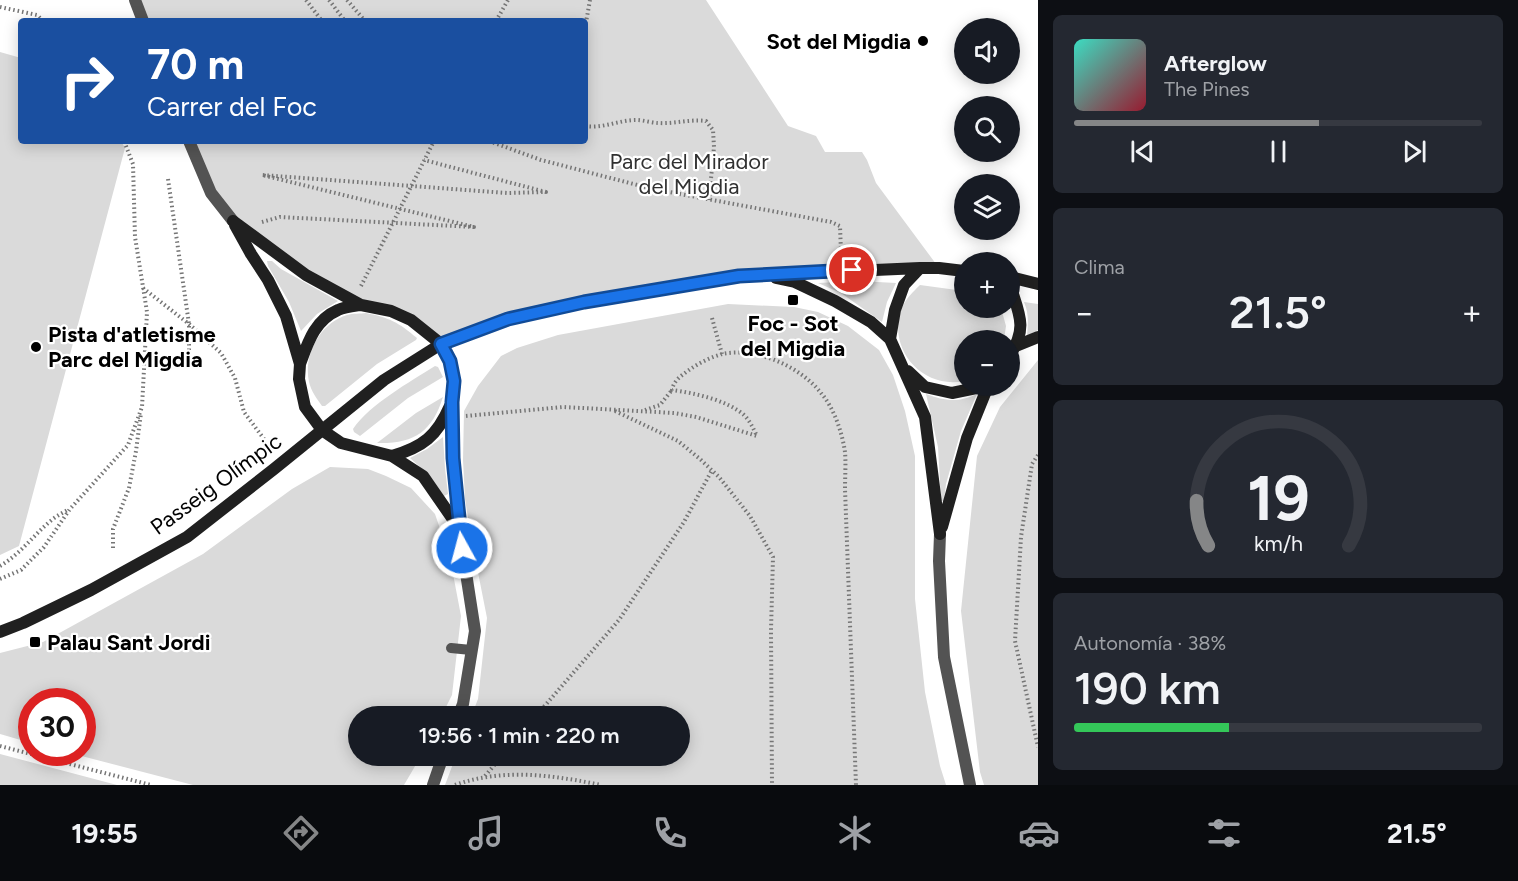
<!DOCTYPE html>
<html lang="es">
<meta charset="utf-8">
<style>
:root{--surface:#171b24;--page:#242831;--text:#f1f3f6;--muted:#9ea1a6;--line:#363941;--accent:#858687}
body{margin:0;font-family:Figtree,sans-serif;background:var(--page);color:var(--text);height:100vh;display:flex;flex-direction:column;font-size:22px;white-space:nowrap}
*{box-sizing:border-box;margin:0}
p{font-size:20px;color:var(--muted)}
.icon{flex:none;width:33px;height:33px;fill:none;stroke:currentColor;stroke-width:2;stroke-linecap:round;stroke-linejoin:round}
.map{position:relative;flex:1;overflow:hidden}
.panel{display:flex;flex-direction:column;gap:15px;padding:15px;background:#0d0f14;width:480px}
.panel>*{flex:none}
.top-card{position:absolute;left:18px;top:18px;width:570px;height:126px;border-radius:6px;box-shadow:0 3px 15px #0003;background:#1a4fa0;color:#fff;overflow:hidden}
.buttons{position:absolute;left:954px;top:18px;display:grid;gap:12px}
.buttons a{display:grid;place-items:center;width:66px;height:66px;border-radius:50%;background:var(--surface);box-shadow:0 3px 15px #0003;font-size:30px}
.speed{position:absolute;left:18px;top:688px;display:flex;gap:12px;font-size:30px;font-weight:700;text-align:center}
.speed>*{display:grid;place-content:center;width:78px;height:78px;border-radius:50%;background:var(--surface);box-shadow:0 3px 15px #0003;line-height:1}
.speed .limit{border:9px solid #d22;background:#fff;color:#111}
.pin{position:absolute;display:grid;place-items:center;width:51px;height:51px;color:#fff;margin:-26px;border:3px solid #fff;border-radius:50%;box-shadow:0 2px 6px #0007}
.me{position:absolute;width:66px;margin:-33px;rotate:353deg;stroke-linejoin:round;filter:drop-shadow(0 0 4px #0008)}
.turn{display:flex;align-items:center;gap:21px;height:126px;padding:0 30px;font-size:27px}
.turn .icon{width:78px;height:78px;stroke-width:2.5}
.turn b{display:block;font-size:42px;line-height:51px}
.big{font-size:45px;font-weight:600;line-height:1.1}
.panel .card{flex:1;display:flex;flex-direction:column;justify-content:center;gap:9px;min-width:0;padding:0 21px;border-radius:9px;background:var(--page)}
.panel .dial{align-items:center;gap:0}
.dial svg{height:156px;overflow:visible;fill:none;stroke:var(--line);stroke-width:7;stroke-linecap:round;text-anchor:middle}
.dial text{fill:var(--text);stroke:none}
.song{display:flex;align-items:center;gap:18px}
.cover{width:72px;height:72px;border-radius:9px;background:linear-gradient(135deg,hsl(170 70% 55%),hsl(350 70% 35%))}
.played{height:6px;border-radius:3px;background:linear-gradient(90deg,var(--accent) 60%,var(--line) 60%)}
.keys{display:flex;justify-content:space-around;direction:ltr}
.heat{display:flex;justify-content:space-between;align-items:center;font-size:33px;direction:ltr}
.charge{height:9px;border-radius:4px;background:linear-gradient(90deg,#34c759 38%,var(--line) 0)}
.trip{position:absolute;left:348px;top:706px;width:342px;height:60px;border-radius:30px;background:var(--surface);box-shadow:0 3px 15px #0003;font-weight:600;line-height:60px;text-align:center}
.menu{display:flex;height:96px;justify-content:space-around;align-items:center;background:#090b0e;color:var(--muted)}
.menu .icon{width:42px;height:42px}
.menu .active{color:var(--accent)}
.menu b{font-size:27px;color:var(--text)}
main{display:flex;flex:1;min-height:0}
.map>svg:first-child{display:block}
</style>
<main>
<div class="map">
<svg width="1038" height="785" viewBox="0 0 1038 785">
<rect width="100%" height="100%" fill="#fff"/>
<path fill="#dadada" d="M 135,0 L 706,0 L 788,126 L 816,136 L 825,152 L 862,152 L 867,160 L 876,183 L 939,268 L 760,274 L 584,302 L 441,344 L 411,320 L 361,305 L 233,221 L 189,141 L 585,141 L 585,21 L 143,21 Z
M 0,52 L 21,58 L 21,141 L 121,141 L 125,148 L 19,546 L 0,555 Z
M 267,261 L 272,261 L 281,269 L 338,301 L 317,314 L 301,331 L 289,302 L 268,266 Z
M 858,281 L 896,283 L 887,302 L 882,322 L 841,293 L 818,283 Z
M 920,285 L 964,291 L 964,308 L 1001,308 L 1006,326 L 1004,340 L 964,340 L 964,381 C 922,390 886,348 902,308 C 906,298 913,292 920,285 Z
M 1024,302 L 1038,304 L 1038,330 L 1027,336 C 1028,324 1029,313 1024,302 Z
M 728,304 L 794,307 L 818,312 L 848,326 L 879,350 L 893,375 L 905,411 L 915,456 L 915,599 L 925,692 L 940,766 L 946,785 L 445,785 L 456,756 L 680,756 L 680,717 L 471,717 L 478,699 L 487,618 L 472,542 L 465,499 L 463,460 L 464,411 L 478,386 L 501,356 L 517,348 L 558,335 Z
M 366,313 C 390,318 398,322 417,338 L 416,340 L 377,364 L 325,406 L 322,406 C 317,399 311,391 309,382 C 303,355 320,323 347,315 C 353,313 360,314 366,313 Z
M 1038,360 L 1038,785 L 984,785 L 980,772 L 961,611 L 977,456 L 1000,407 Z
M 435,366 L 438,367 L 443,377 L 408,398 L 360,436 L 354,432 L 353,429 C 370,404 410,382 435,366 Z
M 926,394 C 945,401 958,403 977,394 L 961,431 L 946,484 L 944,501 L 941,501 L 938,447 Z
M 443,397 C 432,432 414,444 377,443 L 416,413 Z
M 443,437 L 445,468 L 448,494 L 444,496 L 430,476 L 410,458 L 427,449 Z
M 330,467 L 368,469 L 386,476 L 411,488 L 435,514 L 450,558 L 461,616 L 452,695 L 441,717 L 358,717 L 358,756 L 421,756 L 404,785 L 193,785 L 70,753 L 82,753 L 82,702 L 32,702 L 31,743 L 0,734 L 0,653 L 43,642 L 203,554 L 292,489 Z
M 0,754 L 117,785 L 0,785 Z"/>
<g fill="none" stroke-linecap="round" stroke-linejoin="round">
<path stroke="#757575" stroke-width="4" stroke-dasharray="1.5 3" stroke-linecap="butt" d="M 306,0 L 322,21
M 329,0 L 345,21
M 347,0 L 365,21
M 0,7 L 37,15 L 43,21
M 496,21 L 508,0
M 585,28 L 590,0
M 585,126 C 602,129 619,120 636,120 C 644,120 652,123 659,123 C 675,124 689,119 706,121 L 713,130 L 714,147 L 709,200
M 489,141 L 541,160 L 653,189 L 831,222 L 840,226 L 841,252
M 168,179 L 189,324 L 189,351
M 262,222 L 280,217 L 474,227 L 262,175 L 507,193 L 546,192 L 424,160
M 361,286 L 434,141
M 143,288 L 189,324 L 221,353 L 235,378 L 244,412 L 264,439
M 712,318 L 722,354
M 645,410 L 660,405 L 672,390
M 615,411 L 678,441 L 700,459 L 719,477 L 750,516 L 773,557 L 771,630 L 772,785
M 466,416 L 563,407 L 657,412 L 674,413 L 696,417 L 757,436 C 753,428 750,421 744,415 C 727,400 694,393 672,390 C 674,380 681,376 689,370 C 699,363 711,357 722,354 C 756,347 800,366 821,393 C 834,408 842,432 845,452 C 846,464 845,477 845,489 L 856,785
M 1038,455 L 1032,464 L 1021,537 L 1015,641 L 1038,747
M 113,548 L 113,529 L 129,488 L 136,451 L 141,413
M 0,566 C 22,553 34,534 53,519 C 58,515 64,512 69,509
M 0,579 L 21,570 L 44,547 L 70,509 L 128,445 L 142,407 L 147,312 L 135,237 L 133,164 L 124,141
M 535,717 L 619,620 L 684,522 L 712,470
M 0,746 L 151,785
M 485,776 L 502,756
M 455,785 C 502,768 553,775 601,785"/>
<path stroke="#535353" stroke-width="10" d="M 451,648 L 471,650"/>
<path stroke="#535353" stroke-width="12" d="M 135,0 L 143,21
M 189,141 L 211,193 L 233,221
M 940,534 L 939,561 L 944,657 L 970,785
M 458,717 L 463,704 L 475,631 L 459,528
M 433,785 L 443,756"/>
<path stroke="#202020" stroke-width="12" d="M 233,221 L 306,275 L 361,305 L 391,311 L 411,320 L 441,344 L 450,361 L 455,382 L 452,402 L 453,458 L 459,528
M 235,225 L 251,254 L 268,280 L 286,316 L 300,364 L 299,379 L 305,407 L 322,430 L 341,443 L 392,456 L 423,476 L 459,528
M 1010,277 L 1038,284
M 776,278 L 795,282 L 835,301 L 871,322 L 890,339 L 925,417 L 940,534
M 1010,285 C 1019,314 1028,327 1010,355
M 890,339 L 895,310 L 904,285 L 920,268
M 1016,346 L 1038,337
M 300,364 C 308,342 315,320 338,310 C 344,307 354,306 361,305
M 908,371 L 925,387 L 952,393 L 986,386
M 392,456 C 423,447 437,436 450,406
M 942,527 L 967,438 L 988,386
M 0,632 L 23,623 L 91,590 L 187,537 L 274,469 L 384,380 L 441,344 L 508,319 L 584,302 L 739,276 L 920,268 L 939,268 L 964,271"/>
</g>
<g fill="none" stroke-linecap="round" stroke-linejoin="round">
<g stroke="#114b97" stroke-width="15">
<path id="route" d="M 462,548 L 453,458 L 452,402 L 454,381 L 450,361 L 441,344 L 508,319 L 584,302 L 739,276 L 852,270"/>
</g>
<use href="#route" stroke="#1a73e8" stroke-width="10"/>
</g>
<g fill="#000" stroke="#fff" stroke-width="2">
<circle cx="923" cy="41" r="6"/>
<rect x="787" y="294" width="12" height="12" rx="3"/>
<circle cx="36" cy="347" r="6"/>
<rect x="29" y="636" width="12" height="12" rx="3"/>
</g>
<g text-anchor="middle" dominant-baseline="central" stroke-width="4.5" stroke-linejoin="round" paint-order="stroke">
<g font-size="22" font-weight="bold" fill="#000" stroke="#fff" text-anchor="start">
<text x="911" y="41" text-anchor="end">Sot del Migdia</text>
<text x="793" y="323" text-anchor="middle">Foc - Sot<tspan x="793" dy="25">del Migdia</tspan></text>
<text x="48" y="334">Pista d'atletisme<tspan x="48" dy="25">Parc del Migdia</tspan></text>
<text x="47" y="642">Palau Sant Jordi</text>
</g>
<g font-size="22" fill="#313131" stroke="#fff">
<text x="689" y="161">Parc del Mirador<tspan x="689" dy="25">del Migdia</tspan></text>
</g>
<g font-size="22" fill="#000" stroke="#fff">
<text transform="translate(216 484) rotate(-36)">Passeig Olímpic</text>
</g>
</g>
</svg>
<div class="buttons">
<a><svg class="icon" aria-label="sound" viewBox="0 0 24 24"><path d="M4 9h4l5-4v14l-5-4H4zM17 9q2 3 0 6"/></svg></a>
<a><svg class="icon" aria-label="search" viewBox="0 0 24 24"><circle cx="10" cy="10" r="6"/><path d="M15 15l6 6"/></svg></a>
<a><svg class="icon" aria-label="layers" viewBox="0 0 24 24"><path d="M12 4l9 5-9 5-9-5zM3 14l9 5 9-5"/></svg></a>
<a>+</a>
<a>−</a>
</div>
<div class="speed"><div class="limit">30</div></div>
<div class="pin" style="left:852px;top:270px;background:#d93025"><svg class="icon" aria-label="arrive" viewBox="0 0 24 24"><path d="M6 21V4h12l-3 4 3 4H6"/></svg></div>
<svg class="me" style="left:462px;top:548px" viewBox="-20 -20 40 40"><circle r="17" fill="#1a73e8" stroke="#fff" stroke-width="3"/><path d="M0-11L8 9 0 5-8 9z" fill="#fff"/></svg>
<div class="trip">19:56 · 1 min · 220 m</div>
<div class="top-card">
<div class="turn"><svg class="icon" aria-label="right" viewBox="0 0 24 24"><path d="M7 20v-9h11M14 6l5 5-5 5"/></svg><div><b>70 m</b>Carrer del Foc</div></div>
</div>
</div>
<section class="panel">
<div class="card">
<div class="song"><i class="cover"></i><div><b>Afterglow</b><p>The Pines</p></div></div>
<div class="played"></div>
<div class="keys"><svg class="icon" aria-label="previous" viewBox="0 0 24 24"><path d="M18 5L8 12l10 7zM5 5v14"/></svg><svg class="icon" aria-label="pause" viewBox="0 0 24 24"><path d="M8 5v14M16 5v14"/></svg><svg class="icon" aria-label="next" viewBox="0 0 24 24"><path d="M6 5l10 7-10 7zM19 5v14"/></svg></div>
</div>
<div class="card"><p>Clima</p>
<div class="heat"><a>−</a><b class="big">21.5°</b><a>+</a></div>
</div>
<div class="card dial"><svg viewBox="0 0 100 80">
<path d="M14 69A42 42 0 1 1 86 69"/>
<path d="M14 69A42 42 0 0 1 8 46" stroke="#858687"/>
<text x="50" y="56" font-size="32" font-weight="700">19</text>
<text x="50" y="72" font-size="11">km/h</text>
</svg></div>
<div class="card"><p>Autonomía · 38%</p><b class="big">190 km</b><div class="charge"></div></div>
</section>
</main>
<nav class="menu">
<b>19:55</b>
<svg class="icon active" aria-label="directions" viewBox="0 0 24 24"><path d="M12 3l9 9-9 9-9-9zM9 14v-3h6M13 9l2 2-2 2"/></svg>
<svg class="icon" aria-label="music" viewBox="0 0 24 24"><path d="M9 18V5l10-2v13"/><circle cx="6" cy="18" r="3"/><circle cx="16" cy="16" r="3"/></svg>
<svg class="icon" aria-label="phone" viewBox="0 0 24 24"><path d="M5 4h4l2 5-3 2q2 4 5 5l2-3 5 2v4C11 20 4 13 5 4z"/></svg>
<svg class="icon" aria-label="climate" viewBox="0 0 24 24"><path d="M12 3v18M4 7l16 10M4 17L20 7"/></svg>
<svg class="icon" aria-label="car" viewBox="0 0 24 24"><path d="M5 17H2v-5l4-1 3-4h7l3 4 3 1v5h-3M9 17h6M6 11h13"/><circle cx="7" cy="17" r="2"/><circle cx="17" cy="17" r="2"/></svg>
<svg class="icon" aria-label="filters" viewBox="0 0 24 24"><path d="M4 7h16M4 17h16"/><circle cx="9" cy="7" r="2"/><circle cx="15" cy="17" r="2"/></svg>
<b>21.5°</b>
</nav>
